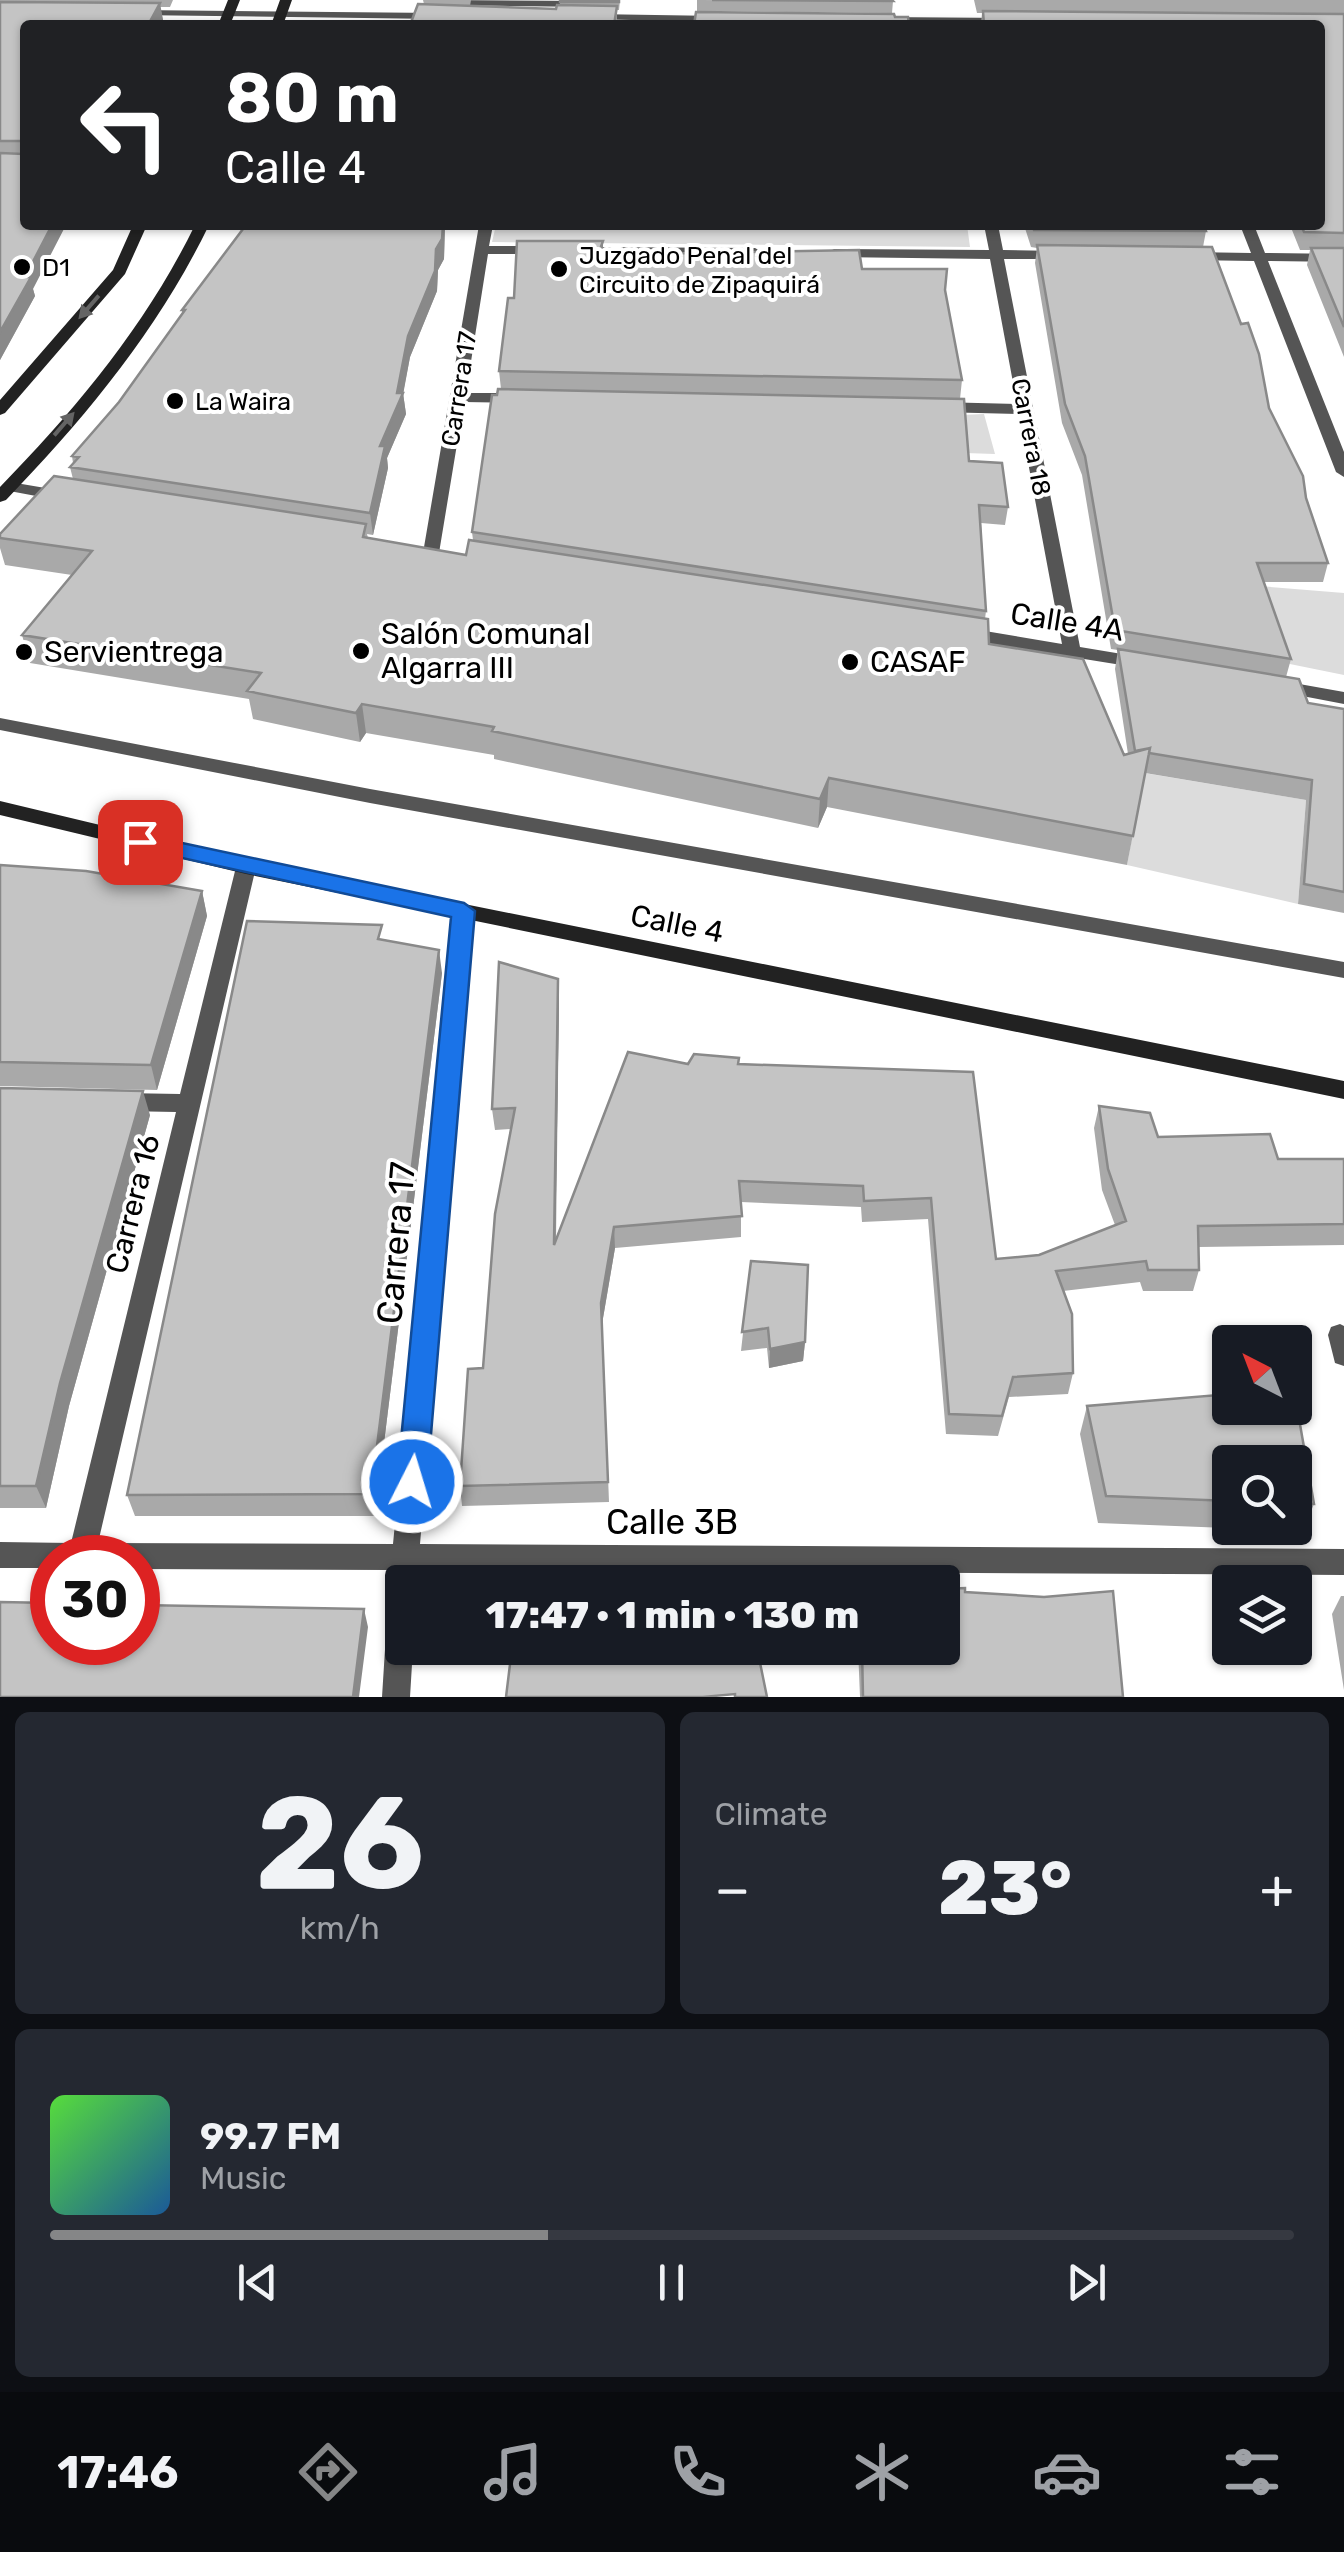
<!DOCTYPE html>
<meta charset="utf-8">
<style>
:root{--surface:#171b24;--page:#242831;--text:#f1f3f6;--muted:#9ea1a6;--line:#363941;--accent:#858687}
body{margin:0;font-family:Rubik,sans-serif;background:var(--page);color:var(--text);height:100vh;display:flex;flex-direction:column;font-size:38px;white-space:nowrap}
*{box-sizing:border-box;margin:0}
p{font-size:32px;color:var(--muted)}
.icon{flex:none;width:55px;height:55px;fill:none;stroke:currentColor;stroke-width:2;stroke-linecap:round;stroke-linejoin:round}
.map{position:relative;height:1697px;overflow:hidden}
.sheet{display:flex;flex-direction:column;gap:15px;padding:15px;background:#0d0f14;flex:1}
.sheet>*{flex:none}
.guide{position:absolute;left:20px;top:20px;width:1305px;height:210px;border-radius:10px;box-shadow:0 2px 8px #0004;background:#202124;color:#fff;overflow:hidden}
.needle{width:65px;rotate:318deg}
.controls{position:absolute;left:1212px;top:1325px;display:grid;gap:20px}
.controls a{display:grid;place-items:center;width:100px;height:100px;border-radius:10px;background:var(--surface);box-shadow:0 2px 8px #0004;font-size:50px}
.speed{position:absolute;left:30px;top:1535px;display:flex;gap:20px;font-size:50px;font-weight:700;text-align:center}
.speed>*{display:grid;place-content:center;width:130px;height:130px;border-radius:50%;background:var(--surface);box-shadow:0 2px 8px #0004;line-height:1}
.speed .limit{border:15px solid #d22;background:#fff;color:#111}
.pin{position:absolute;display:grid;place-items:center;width:85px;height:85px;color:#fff;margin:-42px;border-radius:20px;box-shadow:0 5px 15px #0006}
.me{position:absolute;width:110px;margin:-55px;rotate:5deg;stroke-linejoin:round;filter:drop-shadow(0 0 8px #0008)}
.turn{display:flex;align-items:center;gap:35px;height:210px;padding:0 40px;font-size:45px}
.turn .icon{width:130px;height:130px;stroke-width:2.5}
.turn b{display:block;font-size:70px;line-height:85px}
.big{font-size:75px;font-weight:800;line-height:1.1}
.sheet .card{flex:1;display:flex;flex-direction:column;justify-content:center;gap:15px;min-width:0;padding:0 35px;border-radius:15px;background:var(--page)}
.sheet .dial{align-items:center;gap:0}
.dial b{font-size:130px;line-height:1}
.song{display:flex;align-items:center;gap:30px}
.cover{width:120px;height:120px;border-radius:15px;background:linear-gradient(135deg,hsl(110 70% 55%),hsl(210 70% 35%))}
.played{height:10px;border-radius:5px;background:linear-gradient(90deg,var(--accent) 40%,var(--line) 40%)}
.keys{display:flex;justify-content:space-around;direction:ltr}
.heat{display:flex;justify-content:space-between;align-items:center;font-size:55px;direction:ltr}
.sheet .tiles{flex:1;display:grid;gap:15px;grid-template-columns:1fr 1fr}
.card:last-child{grid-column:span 2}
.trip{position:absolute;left:385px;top:1565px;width:575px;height:100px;border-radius:10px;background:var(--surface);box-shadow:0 2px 8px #0004;font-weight:800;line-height:100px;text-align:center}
.menu{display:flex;height:160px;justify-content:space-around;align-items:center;background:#090b0e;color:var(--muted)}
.menu .icon{width:70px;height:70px}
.menu .on{color:var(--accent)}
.menu b{font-size:45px;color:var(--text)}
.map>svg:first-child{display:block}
</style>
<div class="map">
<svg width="1344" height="1697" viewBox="0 0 1344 1697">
<rect width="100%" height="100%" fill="#fff"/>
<path fill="#dcdcdc" d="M 496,225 L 967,225 L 970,247 L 492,242 Z
M 984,414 L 995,454 L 965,453 L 872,419 Z
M 1210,582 L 1344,593 L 1344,675 L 1280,662 Z
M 1144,773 L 1306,800 L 1298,904 L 1127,865 Z"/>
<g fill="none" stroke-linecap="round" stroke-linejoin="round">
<path fill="#555" fill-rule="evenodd" d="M 442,0 L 587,1 L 593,4 L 587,7 L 446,5 L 442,4 Z
M 137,10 L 438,13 L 444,16 L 438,19 L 133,15 L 131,13 Z
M 592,14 L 718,16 L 724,19 L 718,22 L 588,19 L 588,15 Z
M 882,17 L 1008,18 L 1014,21 L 1008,24 L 878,22 L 878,18 Z
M 479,225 L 493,225 L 489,246 L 540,246 L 547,250 L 540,254 L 488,254 L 466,393 L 519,393 L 527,398 L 519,403 L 464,402 L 439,553 L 431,558 L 423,553 Z
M 984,225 L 998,225 L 1003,250 L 1060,251 L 1067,255 L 1060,259 L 1004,259 L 1080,647 L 1146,658 L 1149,662 L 1146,666 L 1140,668 L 961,639 L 952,633 L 961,627 L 1062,644 L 1019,414 L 938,412 L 930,407 L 938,402 L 1017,404 L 990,259 L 834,257 L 827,253 L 834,249 L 989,250 Z
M 1240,225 L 1254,225 L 1265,253 L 1344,254 L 1344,262 L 1268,261 L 1344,452 L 1344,477 L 1336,472 L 1254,261 L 1189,260 L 1182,256 L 1189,252 L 1251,253 Z
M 579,247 L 755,248 L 762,252 L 755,256 L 574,254 L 572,251 Z
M 10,482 L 63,491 L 71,496 L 63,501 L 4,490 L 2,487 Z
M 1277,680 L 1344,692 L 1344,704 L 1271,690 L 1268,686 Z
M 0,718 L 370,789 L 1344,962 L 1344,978 L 370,803 L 0,730 Z
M 246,860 L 256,867 L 98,1543 L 393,1544 L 454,911 L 464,904 L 474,911 L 420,1544 L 1344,1549 L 1344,1575 L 418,1570 L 417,1582 L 402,1582 L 402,1648 L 413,1648 L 410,1697 L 382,1697 L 390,1570 L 138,1569 L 138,1558 L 52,1558 L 52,1568 L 0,1568 L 0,1542 L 71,1543 L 176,1112 L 122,1111 L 114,1108 L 111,1102 L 114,1096 L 122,1093 L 180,1094 L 236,867 Z
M 1340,1324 L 1344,1326 L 1344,1366 L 1335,1363 L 1328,1335 L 1331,1327 Z"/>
<path fill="#222" fill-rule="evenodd" d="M 228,0 L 240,0 L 230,25 L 218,25 Z
M 280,0 L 292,0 L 283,25 L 271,25 Z
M 133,225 L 147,225 L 125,274 L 5,413 L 0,415 L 0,400 L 113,270 Z
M 195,225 L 209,225 C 158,330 86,417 6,500 L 0,502 L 0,487 C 77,408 146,325 195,225 Z
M 0,801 L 246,860 L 1344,1081 L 1344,1099 L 246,874 L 0,815 Z"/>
</g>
<path fill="#a9a9a9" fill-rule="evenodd" d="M 0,0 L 173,0 L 170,7 L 160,7 L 163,20 L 25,25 L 33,289 L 35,296 L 0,360 Z
M 423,0 L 471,0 L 470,6 L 556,9 L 560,5 L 560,0 L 620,0 L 619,10 L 617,10 L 617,25 L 410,25 L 424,4 Z
M 697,0 L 893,1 L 892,13 L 697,11 Z
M 974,0 L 1344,0 L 1344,357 L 1307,265 L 1310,250 L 1300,250 L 1290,225 L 1320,225 L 1320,25 L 981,25 L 982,13 L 977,13 Z
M 246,225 L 445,225 L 444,259 L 438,270 L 437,291 L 410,357 L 403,393 L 406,414 L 387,458 L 388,468 L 373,535 L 367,534 L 368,538 L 466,555 L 473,540 L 472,532 L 497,395 L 501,389 L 499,371 L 514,298 L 603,260 L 862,269 L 945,291 L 962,380 L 960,399 L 969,461 L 1008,507 L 1005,525 L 981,523 L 986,611 L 985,619 L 989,644 L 1124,755 L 1128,754 L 1115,669 L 1118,650 L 1111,649 L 1082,475 L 1062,423 L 1035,263 L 1037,248 L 1031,247 L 1024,225 L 1204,225 L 1206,231 L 1203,247 L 1306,498 L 1328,563 L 1323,582 L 1264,582 L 1291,659 L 1286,677 L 1308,703 L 1344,709 L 1344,913 L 1298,904 L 1306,800 L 1145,773 L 1127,865 L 827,807 L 818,828 L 494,759 L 494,755 L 366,733 L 360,742 L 253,719 L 249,699 L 30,663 L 22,635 L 72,575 L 5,565 L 0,548 L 0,534 L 73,479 L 70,467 L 73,463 L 72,456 L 119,402 L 182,314 L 182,310 Z
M 0,865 L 202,891 L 207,916 L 157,1090 L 0,1086 Z
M 384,940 L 442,973 L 375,1516 L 135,1516 L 127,1495 Z
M 558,979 L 559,1001 L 556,1240 L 688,1064 L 973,1072 L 996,1259 L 1039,1255 L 1115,1225 L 1102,1190 L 1094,1128 L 1099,1106 L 1158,1137 L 1278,1159 L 1344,1159 L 1344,1245 L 1199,1247 L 1199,1270 L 1193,1291 L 1143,1291 L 1140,1282 L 1063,1291 L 1073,1373 L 1068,1394 L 1009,1397 L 998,1436 L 946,1434 L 928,1219 L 862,1222 L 861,1207 L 741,1202 L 741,1237 L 615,1248 L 602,1324 L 609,1502 L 462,1506 L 460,1486 L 483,1368 L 511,1129 L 495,1130 L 492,1109 Z
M 0,1088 L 150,1115 L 69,1406 L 46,1508 L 0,1508 Z
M 751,1261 L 805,1342 L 803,1361 L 769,1368 L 767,1348 L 741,1351 Z
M 1230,1394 L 1230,1408 L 1295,1408 L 1295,1396 L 1314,1504 L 1303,1531 L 1098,1523 L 1080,1434 L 1087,1406 ZM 1230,1462 L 1295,1462 L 1295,1528 L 1230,1528 Z
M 965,1592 L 1123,1697 L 860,1697 L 858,1648 L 942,1648 Z
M 1341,1596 L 1344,1596 L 1344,1690 L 1332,1614 Z"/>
<path fill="#898989" d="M 160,3 L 163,20 L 160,25 L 148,25 Z
M 52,225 L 66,225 L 33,289 L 35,296 L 0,360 L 0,332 L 25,277 Z
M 443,225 L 445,225 L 444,259 L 438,270 L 437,291 L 410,357 L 403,395 L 403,393 L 406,414 L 387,458 L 388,468 L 373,535 L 370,513 L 380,446 L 397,393 L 408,336 L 436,249 Z
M 603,241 L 603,259 L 597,280 L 596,261 Z
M 362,704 L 366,733 L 360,742 L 356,713 Z
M 829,778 L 827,807 L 818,828 L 820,799 Z
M 202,891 L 207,916 L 157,1090 L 151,1065 Z
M 439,950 L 442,973 L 375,1516 L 371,1494 Z
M 558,979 L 559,1001 L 555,1266 L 554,1245 Z
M 143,1091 L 150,1115 L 69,1406 L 46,1508 L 36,1486 L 60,1383 Z
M 614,1227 L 615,1248 L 602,1324 L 609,1502 L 601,1303 Z
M 805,1342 L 803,1361 L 769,1368 L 770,1349 Z
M 364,1609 L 368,1627 L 359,1697 L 353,1697 Z"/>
<path fill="#c4c4c4" stroke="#898989" stroke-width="2.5" d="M 560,0 L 619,0 L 619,2 L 560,2 Z
M 712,0 L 892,0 L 893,1 Z
M 0,2 L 160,3 L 148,25 L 25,25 L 25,225 L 52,225 L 25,277 L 31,277 L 0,332 L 0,153 L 23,154 L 24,141 L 0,141 Z
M 418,4 L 556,9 L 557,5 L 617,6 L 614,25 L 410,25 Z
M 983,11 L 1344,14 L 1344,233 L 1304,232 L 1301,225 L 1320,225 L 1320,25 L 984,25 Z
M 696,12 L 894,14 L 895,17 L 908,17 L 909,25 L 694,25 Z
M 246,225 L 443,225 L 442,239 L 436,249 L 435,271 L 408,336 L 397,393 L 403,393 L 380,446 L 385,446 L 370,513 L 70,467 L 79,457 L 72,456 L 119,402 L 185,310 L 182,310 Z
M 1032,225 L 1204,225 L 1206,231 L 1034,230 Z
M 517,241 L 603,241 L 596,261 L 643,254 L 859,250 L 862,269 L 947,269 L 945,290 L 962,380 L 499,371 L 508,298 L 514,298 Z
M 1037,245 L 1212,247 L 1241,324 L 1248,323 L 1259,354 L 1269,408 L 1303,476 L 1306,498 L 1328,563 L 1257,563 L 1291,659 L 1115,630 L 1085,456 L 1065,404 Z
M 1311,248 L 1344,248 L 1344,327 Z
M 498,389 L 964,399 L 969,461 L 1002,463 L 1008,507 L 979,505 L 986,611 L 472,532 L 492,395 L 497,395 Z
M 54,476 L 366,524 L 363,537 L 466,555 L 469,540 L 988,619 L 989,644 L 1083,659 L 1124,755 L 1150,748 L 1133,836 L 829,778 L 820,799 L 492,731 L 494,727 L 362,704 L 356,713 L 247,691 L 261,673 L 22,635 L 92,551 L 0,538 L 0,534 Z
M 1118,649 L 1299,679 L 1308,703 L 1344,709 L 1344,892 L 1304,884 L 1312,780 L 1149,753 L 1150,748 L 1135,751 Z
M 0,865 L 86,871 L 202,891 L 151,1065 L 0,1062 Z
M 247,921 L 382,925 L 378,939 L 439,950 L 371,1494 L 127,1495 Z
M 499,962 L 558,979 L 554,1245 L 628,1052 L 688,1064 L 694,1054 L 739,1058 L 738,1064 L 973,1072 L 996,1259 L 1039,1255 L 1126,1221 L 1108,1169 L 1099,1106 L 1150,1113 L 1158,1137 L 1270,1134 L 1278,1159 L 1344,1159 L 1344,1224 L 1198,1226 L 1199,1270 L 1148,1270 L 1146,1261 L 1056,1271 L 1072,1314 L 1073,1373 L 1013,1377 L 1002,1416 L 949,1414 L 931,1198 L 864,1201 L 863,1186 L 739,1181 L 742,1216 L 614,1227 L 601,1303 L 608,1482 L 460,1486 L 468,1369 L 483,1368 L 495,1214 L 515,1108 L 492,1109 Z
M 0,1088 L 143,1091 L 60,1383 L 36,1486 L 0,1486 Z
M 751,1261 L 808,1265 L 805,1342 L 770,1349 L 768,1328 L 742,1332 Z
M 1230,1394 L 1230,1408 L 1295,1408 L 1295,1396 L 1314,1504 L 1295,1503 L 1295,1462 L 1230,1462 L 1230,1501 L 1106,1496 L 1087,1406 Z
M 743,1578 L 744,1582 L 693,1582 Z
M 965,1588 L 965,1592 L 1044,1597 L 1113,1591 L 1123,1697 L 863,1697 L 862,1648 L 942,1648 L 942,1589 Z
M 0,1602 L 52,1603 L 52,1642 L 138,1642 L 138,1605 L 364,1609 L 353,1697 L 0,1697 Z
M 512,1648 L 757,1648 L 767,1697 L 735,1697 L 735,1694 L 703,1697 L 506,1697 Z"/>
<defs><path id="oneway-solid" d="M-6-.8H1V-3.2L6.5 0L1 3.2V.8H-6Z" transform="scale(2.5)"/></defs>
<g fill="#646464">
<use href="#oneway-solid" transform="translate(89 307) rotate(131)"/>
<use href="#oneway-solid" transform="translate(64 424) rotate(-49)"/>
</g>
<path fill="#1a73e8" stroke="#114b97" stroke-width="2.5" d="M 140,834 L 464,903 L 475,911 L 427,1482 L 422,1492 L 412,1496 L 401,1492 L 397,1482 L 451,917 L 132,847 L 129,842 L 132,836 Z"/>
<g fill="#000" stroke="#fff" stroke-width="4">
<circle cx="22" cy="267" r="10"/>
<circle cx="559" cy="269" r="10"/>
<circle cx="175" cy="401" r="10"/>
<circle cx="361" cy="651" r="10"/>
<circle cx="24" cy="652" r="10"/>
<circle cx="850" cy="662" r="10"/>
</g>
<g text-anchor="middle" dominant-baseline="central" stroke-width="8" stroke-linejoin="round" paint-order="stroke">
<g font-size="25" fill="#000" stroke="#fff" text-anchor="start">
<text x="579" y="255">Juzgado Penal del<tspan x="579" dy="29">Circuito de Zipaquirá</tspan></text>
<text x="42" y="267">D1</text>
<text x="195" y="401">La Waira</text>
</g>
<g font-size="25" fill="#000" stroke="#fff">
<text transform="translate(459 389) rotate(-81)">Carrera 17</text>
<text transform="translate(1031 437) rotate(79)">Carrera 18</text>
</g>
<g font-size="30" fill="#000" stroke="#fff">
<text transform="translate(1067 622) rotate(9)">Calle 4A</text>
<text transform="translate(677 924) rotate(11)">Calle 4</text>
<text transform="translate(133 1204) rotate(-76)">Carrera 16</text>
</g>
<g font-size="30" fill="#000" stroke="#fff" text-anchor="start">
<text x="381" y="634">Salón Comunal<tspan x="381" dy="34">Algarra III</tspan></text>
<text x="44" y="652">Servientrega</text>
<text x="870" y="662">CASAF</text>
</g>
<g font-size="35" fill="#000" stroke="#fff">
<text transform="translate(396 1243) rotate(-85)">Carrera 17</text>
<text x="672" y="1522">Calle 3B</text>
</g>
</g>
</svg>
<div class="controls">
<a><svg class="needle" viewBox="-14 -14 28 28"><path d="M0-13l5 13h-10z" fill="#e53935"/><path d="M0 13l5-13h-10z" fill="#9ea1a6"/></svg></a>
<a><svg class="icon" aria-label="search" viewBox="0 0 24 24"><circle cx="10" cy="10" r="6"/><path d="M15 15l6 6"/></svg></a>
<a><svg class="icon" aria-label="layers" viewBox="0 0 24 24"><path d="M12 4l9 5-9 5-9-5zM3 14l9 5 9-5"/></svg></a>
</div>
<div class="speed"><div class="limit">30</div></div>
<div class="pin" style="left:140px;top:842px;background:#d93025"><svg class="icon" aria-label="arrive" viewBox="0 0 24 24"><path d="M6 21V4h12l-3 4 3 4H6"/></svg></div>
<svg class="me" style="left:412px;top:1482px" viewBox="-20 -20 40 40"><circle r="17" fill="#1a73e8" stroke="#fff" stroke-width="3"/><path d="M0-11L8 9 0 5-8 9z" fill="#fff"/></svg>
<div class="trip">17:47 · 1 min · 130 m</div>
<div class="guide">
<div class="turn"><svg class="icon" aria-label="left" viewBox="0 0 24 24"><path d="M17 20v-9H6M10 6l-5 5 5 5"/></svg><div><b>80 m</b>Calle 4</div></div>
</div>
</div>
<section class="sheet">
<div class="tiles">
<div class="card dial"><b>26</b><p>km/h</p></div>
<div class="card"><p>Climate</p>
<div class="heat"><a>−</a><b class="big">23°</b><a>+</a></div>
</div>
<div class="card">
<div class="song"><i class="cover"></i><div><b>99.7 FM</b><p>Music</p></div></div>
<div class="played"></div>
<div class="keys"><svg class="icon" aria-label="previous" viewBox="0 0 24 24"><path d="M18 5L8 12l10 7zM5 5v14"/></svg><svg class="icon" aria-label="pause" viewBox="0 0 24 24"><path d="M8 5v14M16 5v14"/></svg><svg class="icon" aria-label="next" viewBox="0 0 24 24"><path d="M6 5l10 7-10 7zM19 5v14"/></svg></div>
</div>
</div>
</section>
<nav class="menu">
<b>17:46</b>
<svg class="icon on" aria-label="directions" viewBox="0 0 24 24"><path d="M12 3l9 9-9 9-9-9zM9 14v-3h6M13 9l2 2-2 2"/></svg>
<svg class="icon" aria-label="music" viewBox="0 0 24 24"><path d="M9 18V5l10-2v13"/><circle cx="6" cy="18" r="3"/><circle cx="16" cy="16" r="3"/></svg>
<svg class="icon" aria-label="phone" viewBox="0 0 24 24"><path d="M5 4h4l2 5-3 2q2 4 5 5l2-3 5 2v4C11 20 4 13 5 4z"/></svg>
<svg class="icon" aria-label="climate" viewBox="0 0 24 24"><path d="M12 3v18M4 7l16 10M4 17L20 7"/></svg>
<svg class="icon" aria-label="car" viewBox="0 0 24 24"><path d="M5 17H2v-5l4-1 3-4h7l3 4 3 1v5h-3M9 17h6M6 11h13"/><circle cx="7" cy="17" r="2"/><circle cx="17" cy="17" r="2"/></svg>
<svg class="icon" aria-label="filters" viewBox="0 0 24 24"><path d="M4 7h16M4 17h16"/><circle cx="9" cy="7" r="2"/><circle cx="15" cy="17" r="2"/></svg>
</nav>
